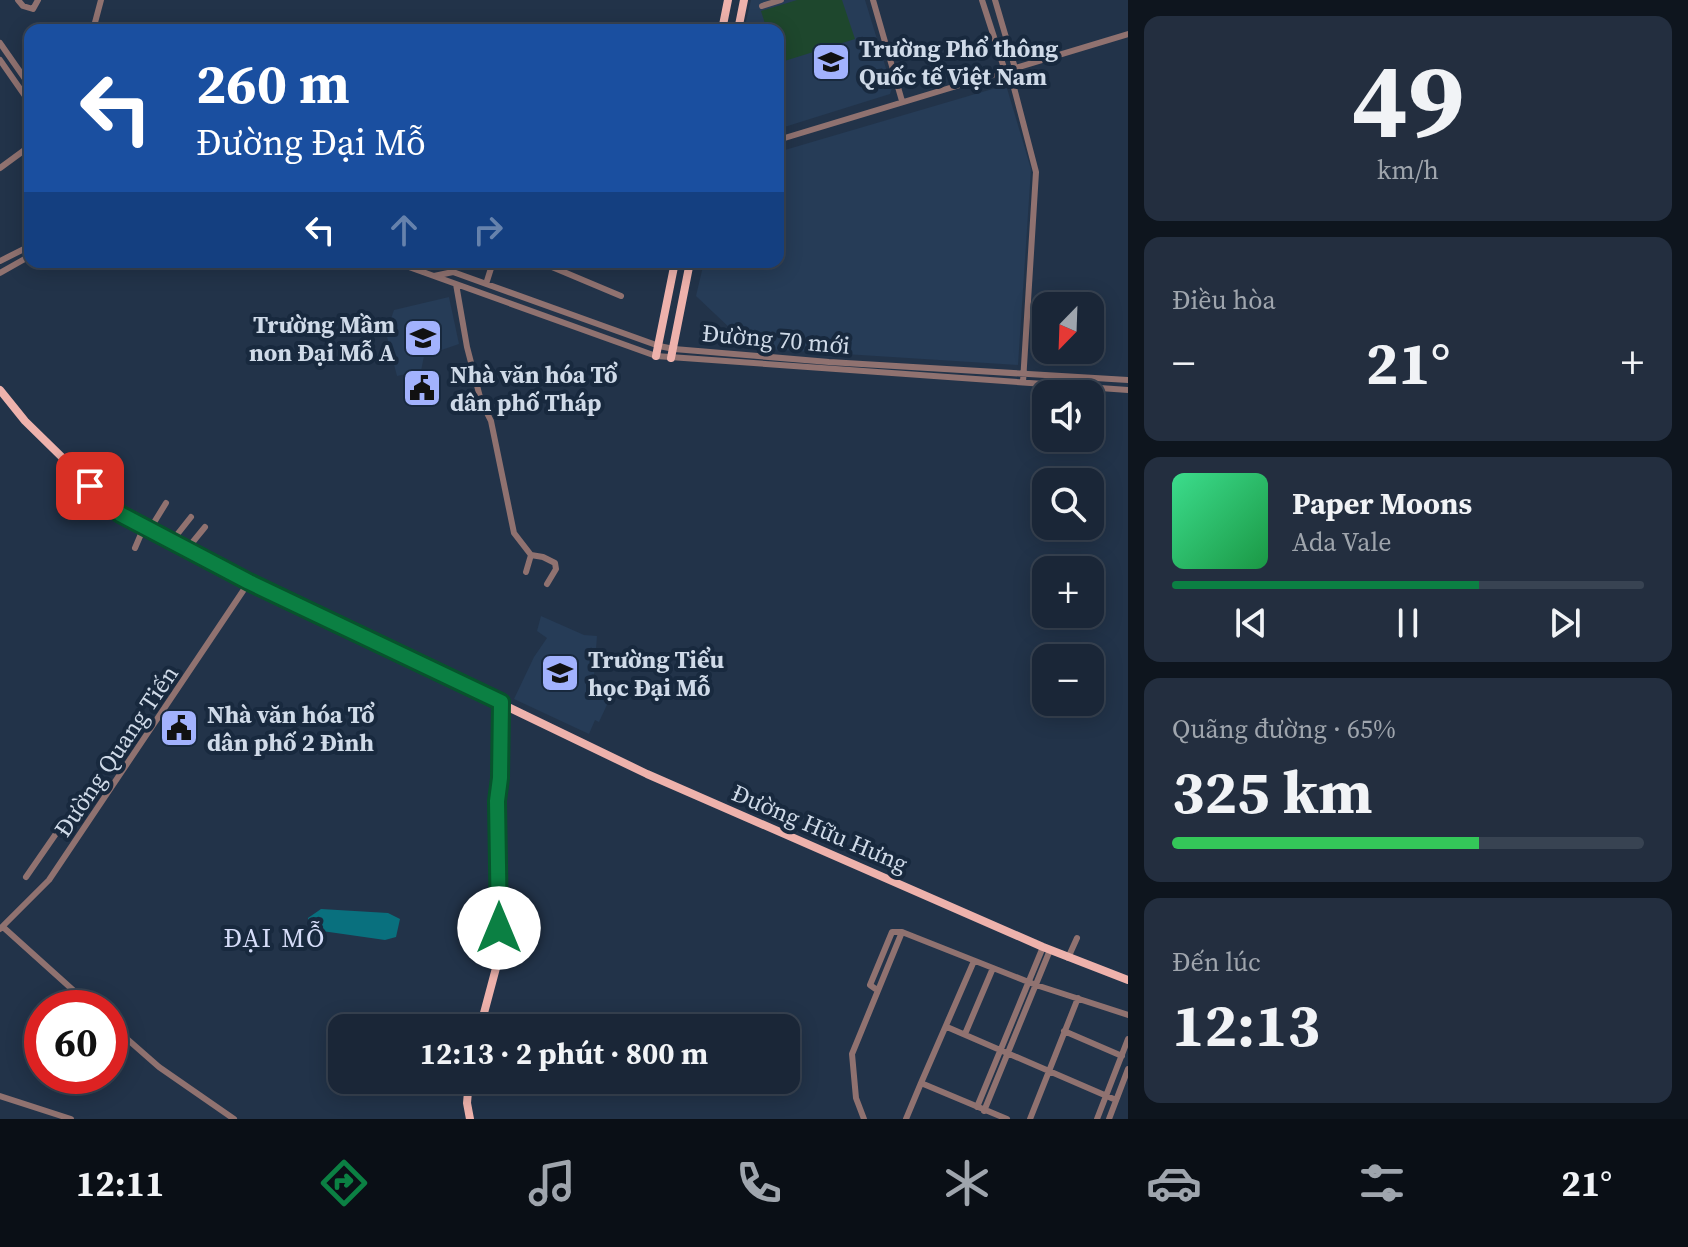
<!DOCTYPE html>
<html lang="vi">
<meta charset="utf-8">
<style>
:root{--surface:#1a2637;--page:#232e3f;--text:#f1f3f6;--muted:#9fa5ad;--line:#384352;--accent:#0b8043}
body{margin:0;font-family:"Source Serif 4",serif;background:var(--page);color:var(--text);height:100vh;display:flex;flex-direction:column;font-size:30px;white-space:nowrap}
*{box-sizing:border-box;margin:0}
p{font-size:26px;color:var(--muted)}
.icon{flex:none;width:44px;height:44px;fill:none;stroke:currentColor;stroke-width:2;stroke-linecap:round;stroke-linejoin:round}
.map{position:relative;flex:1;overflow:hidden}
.sheet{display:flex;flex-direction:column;gap:16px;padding:16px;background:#0e151e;width:560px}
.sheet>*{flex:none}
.hud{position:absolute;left:24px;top:24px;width:760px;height:244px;border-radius:16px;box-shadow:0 4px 20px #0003,0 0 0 2px var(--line);background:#1a4fa0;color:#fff;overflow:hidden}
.needle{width:52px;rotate:203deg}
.controls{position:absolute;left:1032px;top:292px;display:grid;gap:16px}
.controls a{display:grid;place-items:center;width:72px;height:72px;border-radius:16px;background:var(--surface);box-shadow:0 4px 20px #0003,0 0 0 2px var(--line);font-size:40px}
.speed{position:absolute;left:24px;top:990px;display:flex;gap:16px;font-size:40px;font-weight:700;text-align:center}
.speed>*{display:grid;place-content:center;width:104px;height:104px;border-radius:50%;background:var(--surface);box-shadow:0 4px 20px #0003,0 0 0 2px var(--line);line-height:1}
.speed .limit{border:12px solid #d22;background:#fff;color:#111}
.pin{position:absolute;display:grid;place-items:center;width:68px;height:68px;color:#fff;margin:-34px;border-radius:16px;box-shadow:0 4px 12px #0006}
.me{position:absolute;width:88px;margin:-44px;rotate:0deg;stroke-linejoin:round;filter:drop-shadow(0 0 6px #0008)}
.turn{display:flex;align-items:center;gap:28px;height:168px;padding:0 40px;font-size:36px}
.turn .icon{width:104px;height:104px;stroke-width:2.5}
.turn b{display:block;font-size:56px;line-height:68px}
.lanes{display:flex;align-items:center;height:76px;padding:0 40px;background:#0003;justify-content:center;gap:40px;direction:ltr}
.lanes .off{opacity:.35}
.big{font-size:60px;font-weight:700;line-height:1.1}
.sheet .tile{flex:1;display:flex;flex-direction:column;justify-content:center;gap:12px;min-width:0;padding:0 28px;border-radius:16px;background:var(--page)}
.sheet .dial{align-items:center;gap:0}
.dial b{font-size:104px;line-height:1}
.song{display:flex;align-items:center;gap:24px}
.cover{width:96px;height:96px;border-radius:12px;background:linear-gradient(135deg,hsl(150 70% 55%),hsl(140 70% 35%))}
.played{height:8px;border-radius:4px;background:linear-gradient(90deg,var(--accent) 65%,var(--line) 65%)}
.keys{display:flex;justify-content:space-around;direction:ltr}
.heat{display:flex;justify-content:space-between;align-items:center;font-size:44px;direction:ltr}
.charge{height:12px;border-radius:6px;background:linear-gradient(90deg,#34c759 65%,var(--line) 0)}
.trip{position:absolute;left:328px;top:1014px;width:472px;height:80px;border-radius:16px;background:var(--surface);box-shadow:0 4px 20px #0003,0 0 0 2px var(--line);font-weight:700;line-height:80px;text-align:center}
.menu{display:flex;height:128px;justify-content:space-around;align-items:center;background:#0a0f16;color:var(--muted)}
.menu .icon{width:56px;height:56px}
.menu .current{color:var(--accent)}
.menu b{font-size:36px;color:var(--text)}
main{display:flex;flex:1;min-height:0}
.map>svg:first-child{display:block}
</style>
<main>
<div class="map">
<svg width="1128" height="1119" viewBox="0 0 1128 1119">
<rect width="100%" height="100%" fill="#223349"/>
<path fill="#263c57" d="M 751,0 L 865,0 L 892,88 L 890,94 L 778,129 L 778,30 L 744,30 Z
M 1006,85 L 1031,169 L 1018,365 L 751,348 L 696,296 L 704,262 L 778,262 L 778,152 Z
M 449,297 L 459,344 L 424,356 L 421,371 L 397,376 L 386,333 L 394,310 Z
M 541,616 L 584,635 L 597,636 L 593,688 L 611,696 L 599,722 L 595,720 L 589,734 L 514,699 L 534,657 L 547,638 L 537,631 Z"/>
<path fill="#1e472d" d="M 797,0 L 842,0 L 855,39 L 778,63 L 778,30 L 767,30 L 761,11 Z"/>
<path fill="#09707e" d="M 321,909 L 388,913 L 400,919 L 396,937 L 385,940 L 308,929 L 308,918 Z"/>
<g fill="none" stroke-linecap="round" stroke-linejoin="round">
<path stroke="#907270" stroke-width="6" d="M 18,0 L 23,6 L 33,9 L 38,0
M 873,0 L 902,101
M 982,0 L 1005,71 L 1012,83
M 995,0 L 1015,68 L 1013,84 L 1036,172 L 1023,382
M 762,6 L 781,0
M 93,30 L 101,0
M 0,43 L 30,86
M 0,60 L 30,103
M 778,140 L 1128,34
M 0,168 L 30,146
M 0,261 L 30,246
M 395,262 L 656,356 L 1128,390
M 540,262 L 621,296
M 0,273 L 30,256
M 434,276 L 453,272 L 659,346 L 674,349 L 829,362 L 1128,380
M 456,284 L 467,347 L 481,401 L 491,421 L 514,533 L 531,555 L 526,572
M 486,284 L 493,262
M 150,529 L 166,503
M 172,541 L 191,517
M 135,548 L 144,527
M 187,549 L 205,527
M 531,555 L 543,557 L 555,563 L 556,569 L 547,584
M 26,877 L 62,825
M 3,927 L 93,1008
M 0,929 L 49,880 L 249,582
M 902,932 L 1036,985 L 1128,1015
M 1068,958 L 1077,938
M 877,990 L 870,985 L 892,932 L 902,932
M 110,1024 L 159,1067 L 234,1119
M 947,1027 L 1116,1100
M 1064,1031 L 1122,1056
M 965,1034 L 993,968
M 921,1083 L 974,961
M 0,1096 L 71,1119
M 977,1107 L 1043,947
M 984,1111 L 1050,950
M 864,1119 L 856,1098 L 852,1054 L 902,932
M 906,1119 L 921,1083 L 1007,1119
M 1030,1119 L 1078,998
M 1097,1119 L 1128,1039
M 1109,1119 L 1128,1069"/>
<path stroke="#eeb2ac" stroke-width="8" d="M 722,30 L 728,0
M 738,30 L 744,0
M 656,356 L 675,262
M 671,358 L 690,262
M 0,390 L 25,421 L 120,514 L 249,582 L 647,774 L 1043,947 L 1128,980
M 480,1028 L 496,968 L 500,912 L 497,801 L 501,702
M 469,1080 L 467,1103 L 470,1119"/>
</g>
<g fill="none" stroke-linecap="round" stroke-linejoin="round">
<g stroke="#07532c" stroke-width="20">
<path id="route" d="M 90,486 L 120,514 L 249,582 L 501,702 L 500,778 L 497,801 L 499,928"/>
</g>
<use href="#route" stroke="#0b8043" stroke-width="14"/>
</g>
<defs>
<g id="school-square" transform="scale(2)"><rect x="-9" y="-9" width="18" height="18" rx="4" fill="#a2b2fd" stroke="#18293e"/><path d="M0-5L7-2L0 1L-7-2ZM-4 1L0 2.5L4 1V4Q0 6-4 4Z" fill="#111"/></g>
<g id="civic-square" transform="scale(2)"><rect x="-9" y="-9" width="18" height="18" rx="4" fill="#a2b2fd" stroke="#18293e"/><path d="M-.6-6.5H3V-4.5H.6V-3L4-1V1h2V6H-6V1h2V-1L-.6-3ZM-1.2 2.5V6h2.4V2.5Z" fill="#111"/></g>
</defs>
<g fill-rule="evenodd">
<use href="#school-square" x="831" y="62"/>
<use href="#school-square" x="423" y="338"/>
<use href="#civic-square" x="422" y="388"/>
<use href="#school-square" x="560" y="673"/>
<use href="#civic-square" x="179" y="728"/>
</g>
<g text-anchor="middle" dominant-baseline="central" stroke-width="8" stroke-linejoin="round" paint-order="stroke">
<g font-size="24" font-weight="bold" fill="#cfdae8" stroke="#18293e" text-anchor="start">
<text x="859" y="48">Trường Phổ thông<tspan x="859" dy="28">Quốc tế Việt Nam</tspan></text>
<text x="395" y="324" text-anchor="end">Trường Mầm<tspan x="395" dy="28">non Đại Mỗ A</tspan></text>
<text x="450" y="374">Nhà văn hóa Tổ<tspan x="450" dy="28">dân phố Tháp</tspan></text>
<text x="588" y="659">Trường Tiểu<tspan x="588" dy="28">học Đại Mỗ</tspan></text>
<text x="207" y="714">Nhà văn hóa Tổ<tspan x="207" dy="28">dân phố 2 Đình</tspan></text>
</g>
<g font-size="24" fill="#cfdae8" stroke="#18293e">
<text transform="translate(776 339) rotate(5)">Đường 70 mới</text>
<text transform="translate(116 751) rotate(-56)">Đường Quang Tiến</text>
<text transform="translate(820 828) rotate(23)">Đường Hữu Hưng</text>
</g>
<g font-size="26" letter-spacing="2" fill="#d6ddf9" stroke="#18293e">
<text x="275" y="938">ĐẠI MỖ</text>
</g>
</g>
</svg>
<div class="controls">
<a><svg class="needle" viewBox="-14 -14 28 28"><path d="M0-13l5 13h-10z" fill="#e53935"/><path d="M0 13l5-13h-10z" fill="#9fa5ad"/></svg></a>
<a><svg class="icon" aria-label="sound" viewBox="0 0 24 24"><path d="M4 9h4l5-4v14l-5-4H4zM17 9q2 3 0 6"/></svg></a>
<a><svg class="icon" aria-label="search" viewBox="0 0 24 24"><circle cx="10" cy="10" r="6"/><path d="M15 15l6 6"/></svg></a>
<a>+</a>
<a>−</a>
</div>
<div class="speed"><div class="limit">60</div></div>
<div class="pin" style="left:90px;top:486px;background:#d93025"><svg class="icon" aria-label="arrive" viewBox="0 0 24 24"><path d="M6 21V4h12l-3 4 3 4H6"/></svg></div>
<svg class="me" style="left:499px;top:928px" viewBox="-20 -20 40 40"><circle r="19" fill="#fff"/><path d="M0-13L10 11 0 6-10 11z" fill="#0b8043"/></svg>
<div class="trip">12:13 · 2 phút · 800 m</div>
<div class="hud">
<div class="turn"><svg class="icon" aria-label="left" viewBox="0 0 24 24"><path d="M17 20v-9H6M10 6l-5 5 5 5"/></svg><div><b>260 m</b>Đường Đại Mỗ</div></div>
<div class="lanes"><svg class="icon" aria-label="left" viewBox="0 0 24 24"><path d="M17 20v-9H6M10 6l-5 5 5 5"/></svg><svg class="icon off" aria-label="ahead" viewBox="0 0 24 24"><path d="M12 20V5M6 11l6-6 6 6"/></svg><svg class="icon off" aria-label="right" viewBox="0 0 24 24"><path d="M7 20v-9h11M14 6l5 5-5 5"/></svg></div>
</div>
</div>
<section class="sheet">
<div class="tile dial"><b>49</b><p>km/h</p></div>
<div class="tile"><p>Điều hòa</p>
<div class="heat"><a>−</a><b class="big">21°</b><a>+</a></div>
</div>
<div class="tile">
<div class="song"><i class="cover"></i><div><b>Paper Moons</b><p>Ada Vale</p></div></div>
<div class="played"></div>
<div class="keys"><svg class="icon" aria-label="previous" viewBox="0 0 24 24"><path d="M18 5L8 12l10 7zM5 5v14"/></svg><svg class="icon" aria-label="pause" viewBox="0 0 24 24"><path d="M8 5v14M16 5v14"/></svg><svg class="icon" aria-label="next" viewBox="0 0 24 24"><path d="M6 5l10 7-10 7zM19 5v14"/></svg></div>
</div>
<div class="tile"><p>Quãng đường · 65%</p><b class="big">325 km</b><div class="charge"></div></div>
<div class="tile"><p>Đến lúc</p><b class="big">12:13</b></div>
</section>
</main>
<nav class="menu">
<b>12:11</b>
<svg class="icon current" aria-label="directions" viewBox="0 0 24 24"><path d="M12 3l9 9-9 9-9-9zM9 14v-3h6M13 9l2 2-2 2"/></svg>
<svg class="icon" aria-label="music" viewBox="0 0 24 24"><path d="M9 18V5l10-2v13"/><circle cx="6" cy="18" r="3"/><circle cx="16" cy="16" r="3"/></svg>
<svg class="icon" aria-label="phone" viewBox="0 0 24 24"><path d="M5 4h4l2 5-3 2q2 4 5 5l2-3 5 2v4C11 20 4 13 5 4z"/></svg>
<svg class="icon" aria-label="climate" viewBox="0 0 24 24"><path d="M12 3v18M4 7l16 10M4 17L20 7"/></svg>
<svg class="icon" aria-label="car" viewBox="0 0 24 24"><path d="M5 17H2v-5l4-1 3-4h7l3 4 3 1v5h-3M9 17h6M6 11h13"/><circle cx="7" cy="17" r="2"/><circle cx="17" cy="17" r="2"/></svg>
<svg class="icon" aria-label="filters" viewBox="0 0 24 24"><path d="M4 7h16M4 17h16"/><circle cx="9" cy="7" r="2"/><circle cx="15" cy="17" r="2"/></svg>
<b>21°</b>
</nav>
